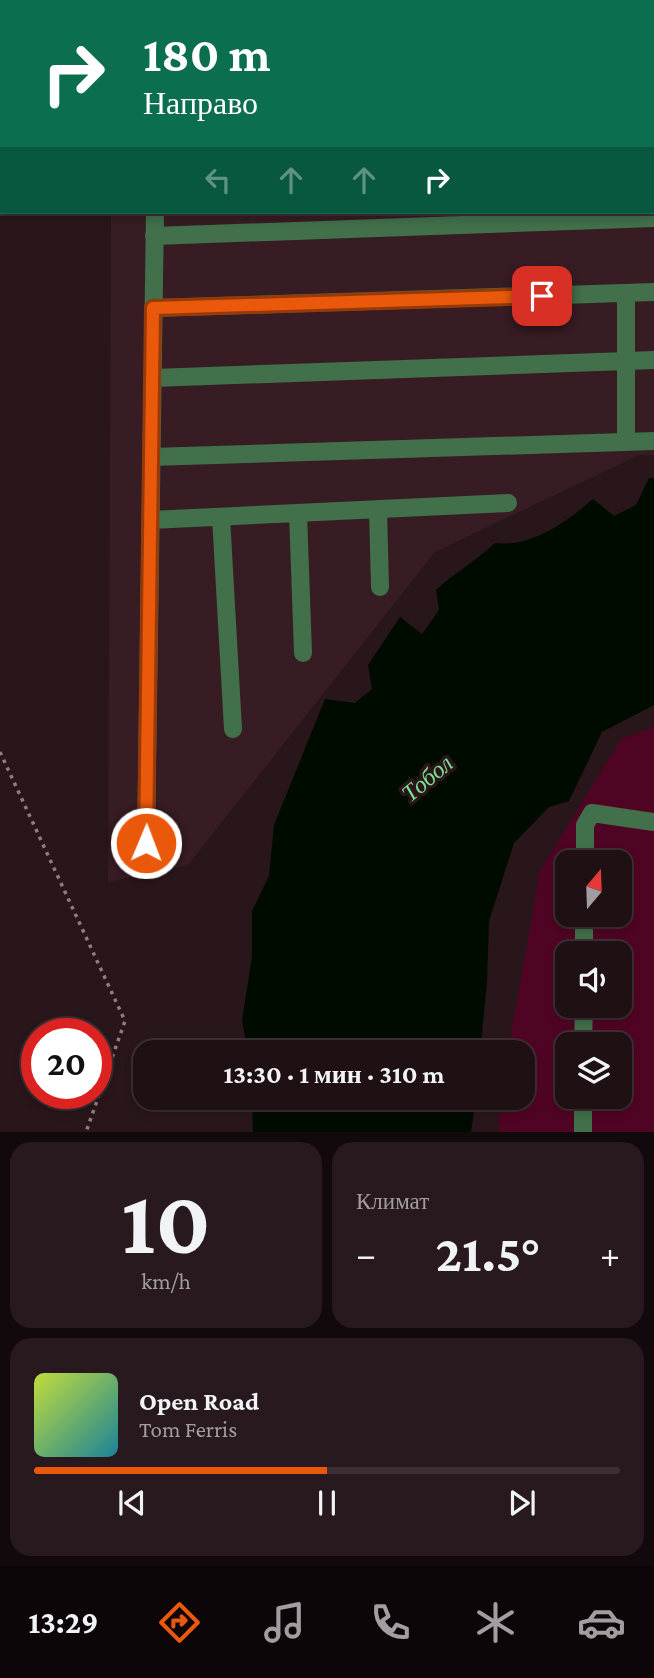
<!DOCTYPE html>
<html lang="ru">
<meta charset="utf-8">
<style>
:root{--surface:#1f1014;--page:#27191d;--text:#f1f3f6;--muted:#a19da0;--line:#3c3034;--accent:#ea580c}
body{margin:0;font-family:"Crimson Pro",serif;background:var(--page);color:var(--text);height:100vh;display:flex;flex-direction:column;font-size:26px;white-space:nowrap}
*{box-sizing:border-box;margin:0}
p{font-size:23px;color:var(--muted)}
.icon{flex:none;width:38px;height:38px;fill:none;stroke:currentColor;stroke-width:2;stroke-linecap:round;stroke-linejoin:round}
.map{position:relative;height:1132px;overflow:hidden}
.panel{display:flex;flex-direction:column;gap:10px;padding:10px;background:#11090b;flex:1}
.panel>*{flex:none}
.banner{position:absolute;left:0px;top:0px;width:654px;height:214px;box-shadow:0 4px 10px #0003,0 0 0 2px var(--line);background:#0b6e4f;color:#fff;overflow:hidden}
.needle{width:46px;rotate:19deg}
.tools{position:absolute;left:555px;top:850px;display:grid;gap:14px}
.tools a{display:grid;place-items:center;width:77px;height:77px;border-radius:14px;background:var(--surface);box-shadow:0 4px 10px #0003,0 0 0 2px var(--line);font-size:35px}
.speed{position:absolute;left:21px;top:1018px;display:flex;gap:14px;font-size:35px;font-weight:700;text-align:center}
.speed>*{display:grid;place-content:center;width:91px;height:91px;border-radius:50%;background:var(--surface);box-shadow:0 4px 10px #0003,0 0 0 2px var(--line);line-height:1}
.speed .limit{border:10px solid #d22;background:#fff;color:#111}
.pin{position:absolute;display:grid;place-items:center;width:60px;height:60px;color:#fff;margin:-30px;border-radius:14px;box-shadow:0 4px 10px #0006}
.me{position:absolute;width:77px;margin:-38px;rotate:1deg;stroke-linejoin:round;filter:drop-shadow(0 0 5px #0008)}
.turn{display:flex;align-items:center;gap:24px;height:147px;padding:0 28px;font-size:32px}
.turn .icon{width:91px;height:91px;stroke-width:2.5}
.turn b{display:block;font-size:49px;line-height:60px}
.lanes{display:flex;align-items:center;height:66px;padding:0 28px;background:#0003;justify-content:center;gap:35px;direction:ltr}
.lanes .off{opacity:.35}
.big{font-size:52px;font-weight:700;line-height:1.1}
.panel .widget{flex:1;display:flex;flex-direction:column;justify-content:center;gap:10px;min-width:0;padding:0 24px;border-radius:21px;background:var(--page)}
.panel .dial{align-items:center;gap:0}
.dial b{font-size:91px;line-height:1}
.song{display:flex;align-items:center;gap:21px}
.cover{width:84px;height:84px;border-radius:10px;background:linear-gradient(135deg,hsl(70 70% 55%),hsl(190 70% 35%))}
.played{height:7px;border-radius:4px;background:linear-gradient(90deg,var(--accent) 50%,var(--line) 50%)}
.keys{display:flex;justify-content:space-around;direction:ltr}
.heat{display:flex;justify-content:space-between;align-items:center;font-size:38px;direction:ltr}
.panel .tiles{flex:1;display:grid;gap:10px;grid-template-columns:1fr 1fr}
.widget:last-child{grid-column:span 2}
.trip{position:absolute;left:133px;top:1040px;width:402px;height:70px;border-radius:21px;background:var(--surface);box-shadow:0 4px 10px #0003,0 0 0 2px var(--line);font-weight:700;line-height:70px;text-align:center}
.dock{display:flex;height:112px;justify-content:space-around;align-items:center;background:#0c0608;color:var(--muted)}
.dock .icon{width:49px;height:49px}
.dock .current{color:var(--accent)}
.dock b{font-size:32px;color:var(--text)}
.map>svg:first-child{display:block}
</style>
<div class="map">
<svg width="654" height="1132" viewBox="0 0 654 1132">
<rect width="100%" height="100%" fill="#29161b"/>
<path fill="#371c23" d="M 150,0 L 654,0 L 654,455 L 639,455 L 435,552 L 188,865 L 108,882 L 111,212 L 653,212 L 653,2 Z"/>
<path fill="#500423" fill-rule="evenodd" d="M 654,727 L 654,1132 L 499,1132 L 500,1097 L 523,1097 L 523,1052 L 508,1052 L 540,871 L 621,739 ZM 567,863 L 620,863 L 620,915 L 567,915 ZM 567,954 L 620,954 L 620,1006 L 567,1006 ZM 567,1045 L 620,1045 L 620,1097 L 567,1097 Z"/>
<path fill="#000b00" d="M 649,478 L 654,478 L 654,705 L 602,732 L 569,801 L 549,807 L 514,843 L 489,921 L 487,982 L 480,1052 L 248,1052 L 242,1020 L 252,957 L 252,911 L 269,876 L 274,825 L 325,699 L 355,703 L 372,689 L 368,665 L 400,617 L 422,634 L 439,610 L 436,590 C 454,573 476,561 495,543 C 530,548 567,522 593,499 L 614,516 L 636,505 Z
M 252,1097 L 476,1097 L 471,1132 L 253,1132 Z"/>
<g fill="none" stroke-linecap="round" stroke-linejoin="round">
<path stroke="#8e7d81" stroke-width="3.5" stroke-dasharray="3.5 5" stroke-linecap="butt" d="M 0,752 L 125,1021 L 86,1132"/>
<path stroke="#41704a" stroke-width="18" d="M 163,0 L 165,2
M 64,2 L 65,0
M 653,60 L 654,60
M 0,129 L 2,125
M 653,159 L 654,157
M 653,204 L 654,204
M 154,236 L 654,218
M 626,293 L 626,442
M 153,308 L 654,292
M 153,378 L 654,360
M 151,457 L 654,441
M 378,509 L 380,587
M 298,513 L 303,653
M 221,517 L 233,729
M 151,520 L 508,503
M 146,843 L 155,212
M 585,863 L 585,825 L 592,813 L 654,822
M 584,954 L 584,915
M 583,1045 L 584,1006
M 583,1132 L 583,1097"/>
</g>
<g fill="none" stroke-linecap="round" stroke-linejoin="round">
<g stroke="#983908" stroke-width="18">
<path id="route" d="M 146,843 L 153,308 L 542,296"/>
</g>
<use href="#route" stroke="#ea580c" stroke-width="12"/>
</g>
<g text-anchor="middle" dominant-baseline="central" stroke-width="7" stroke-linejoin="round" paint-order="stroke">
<g font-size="24" font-style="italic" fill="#7bdf90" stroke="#29161b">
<text transform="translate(427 778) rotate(-40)">Тобол</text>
</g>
</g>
</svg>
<div class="tools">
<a><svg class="needle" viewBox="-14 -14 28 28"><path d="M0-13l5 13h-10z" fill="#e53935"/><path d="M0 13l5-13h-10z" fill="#a19da0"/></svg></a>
<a><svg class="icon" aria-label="sound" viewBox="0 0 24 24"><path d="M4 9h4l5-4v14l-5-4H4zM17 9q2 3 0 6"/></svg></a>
<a><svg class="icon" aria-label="layers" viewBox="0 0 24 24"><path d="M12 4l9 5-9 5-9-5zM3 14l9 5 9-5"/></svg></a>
</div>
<div class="speed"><div class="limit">20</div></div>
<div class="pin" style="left:542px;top:296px;background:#d93025"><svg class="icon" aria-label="arrive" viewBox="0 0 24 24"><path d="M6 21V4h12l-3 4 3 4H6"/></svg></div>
<svg class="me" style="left:146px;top:843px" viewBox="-20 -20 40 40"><circle r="17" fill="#ea580c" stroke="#fff" stroke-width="3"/><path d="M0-11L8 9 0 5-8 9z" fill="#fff"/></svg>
<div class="trip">13:30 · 1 мин · 310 m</div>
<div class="banner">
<div class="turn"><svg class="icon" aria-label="right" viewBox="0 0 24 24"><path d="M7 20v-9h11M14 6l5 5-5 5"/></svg><div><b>180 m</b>Направо</div></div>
<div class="lanes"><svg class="icon off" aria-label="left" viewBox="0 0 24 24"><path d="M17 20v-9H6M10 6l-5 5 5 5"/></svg><svg class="icon off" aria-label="ahead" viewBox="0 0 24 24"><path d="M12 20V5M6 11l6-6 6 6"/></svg><svg class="icon off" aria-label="ahead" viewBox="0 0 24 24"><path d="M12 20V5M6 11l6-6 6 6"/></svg><svg class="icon" aria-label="right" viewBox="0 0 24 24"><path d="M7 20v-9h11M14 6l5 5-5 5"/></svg></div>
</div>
</div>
<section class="panel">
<div class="tiles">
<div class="widget dial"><b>10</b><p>km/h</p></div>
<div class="widget"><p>Климат</p>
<div class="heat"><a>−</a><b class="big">21.5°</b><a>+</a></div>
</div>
<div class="widget">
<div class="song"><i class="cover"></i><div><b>Open Road</b><p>Tom Ferris</p></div></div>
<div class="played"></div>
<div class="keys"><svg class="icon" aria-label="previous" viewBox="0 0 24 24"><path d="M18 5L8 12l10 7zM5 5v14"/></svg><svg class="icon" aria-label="pause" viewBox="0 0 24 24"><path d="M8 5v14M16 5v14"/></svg><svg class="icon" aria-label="next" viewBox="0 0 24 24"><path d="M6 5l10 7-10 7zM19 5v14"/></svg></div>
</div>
</div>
</section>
<nav class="dock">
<b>13:29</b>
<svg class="icon current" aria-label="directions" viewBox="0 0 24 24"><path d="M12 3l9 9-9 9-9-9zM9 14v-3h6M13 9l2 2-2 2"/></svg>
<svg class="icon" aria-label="music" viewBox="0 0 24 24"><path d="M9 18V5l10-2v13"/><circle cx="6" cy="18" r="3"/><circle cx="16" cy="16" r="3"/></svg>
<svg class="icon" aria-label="phone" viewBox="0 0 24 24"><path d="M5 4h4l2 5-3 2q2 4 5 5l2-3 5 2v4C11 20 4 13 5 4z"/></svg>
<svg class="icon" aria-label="climate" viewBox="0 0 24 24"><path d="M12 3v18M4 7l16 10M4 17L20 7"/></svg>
<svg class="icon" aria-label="car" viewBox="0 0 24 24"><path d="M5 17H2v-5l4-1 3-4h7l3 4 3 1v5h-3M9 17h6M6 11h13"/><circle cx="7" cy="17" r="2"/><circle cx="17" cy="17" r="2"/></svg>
</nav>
